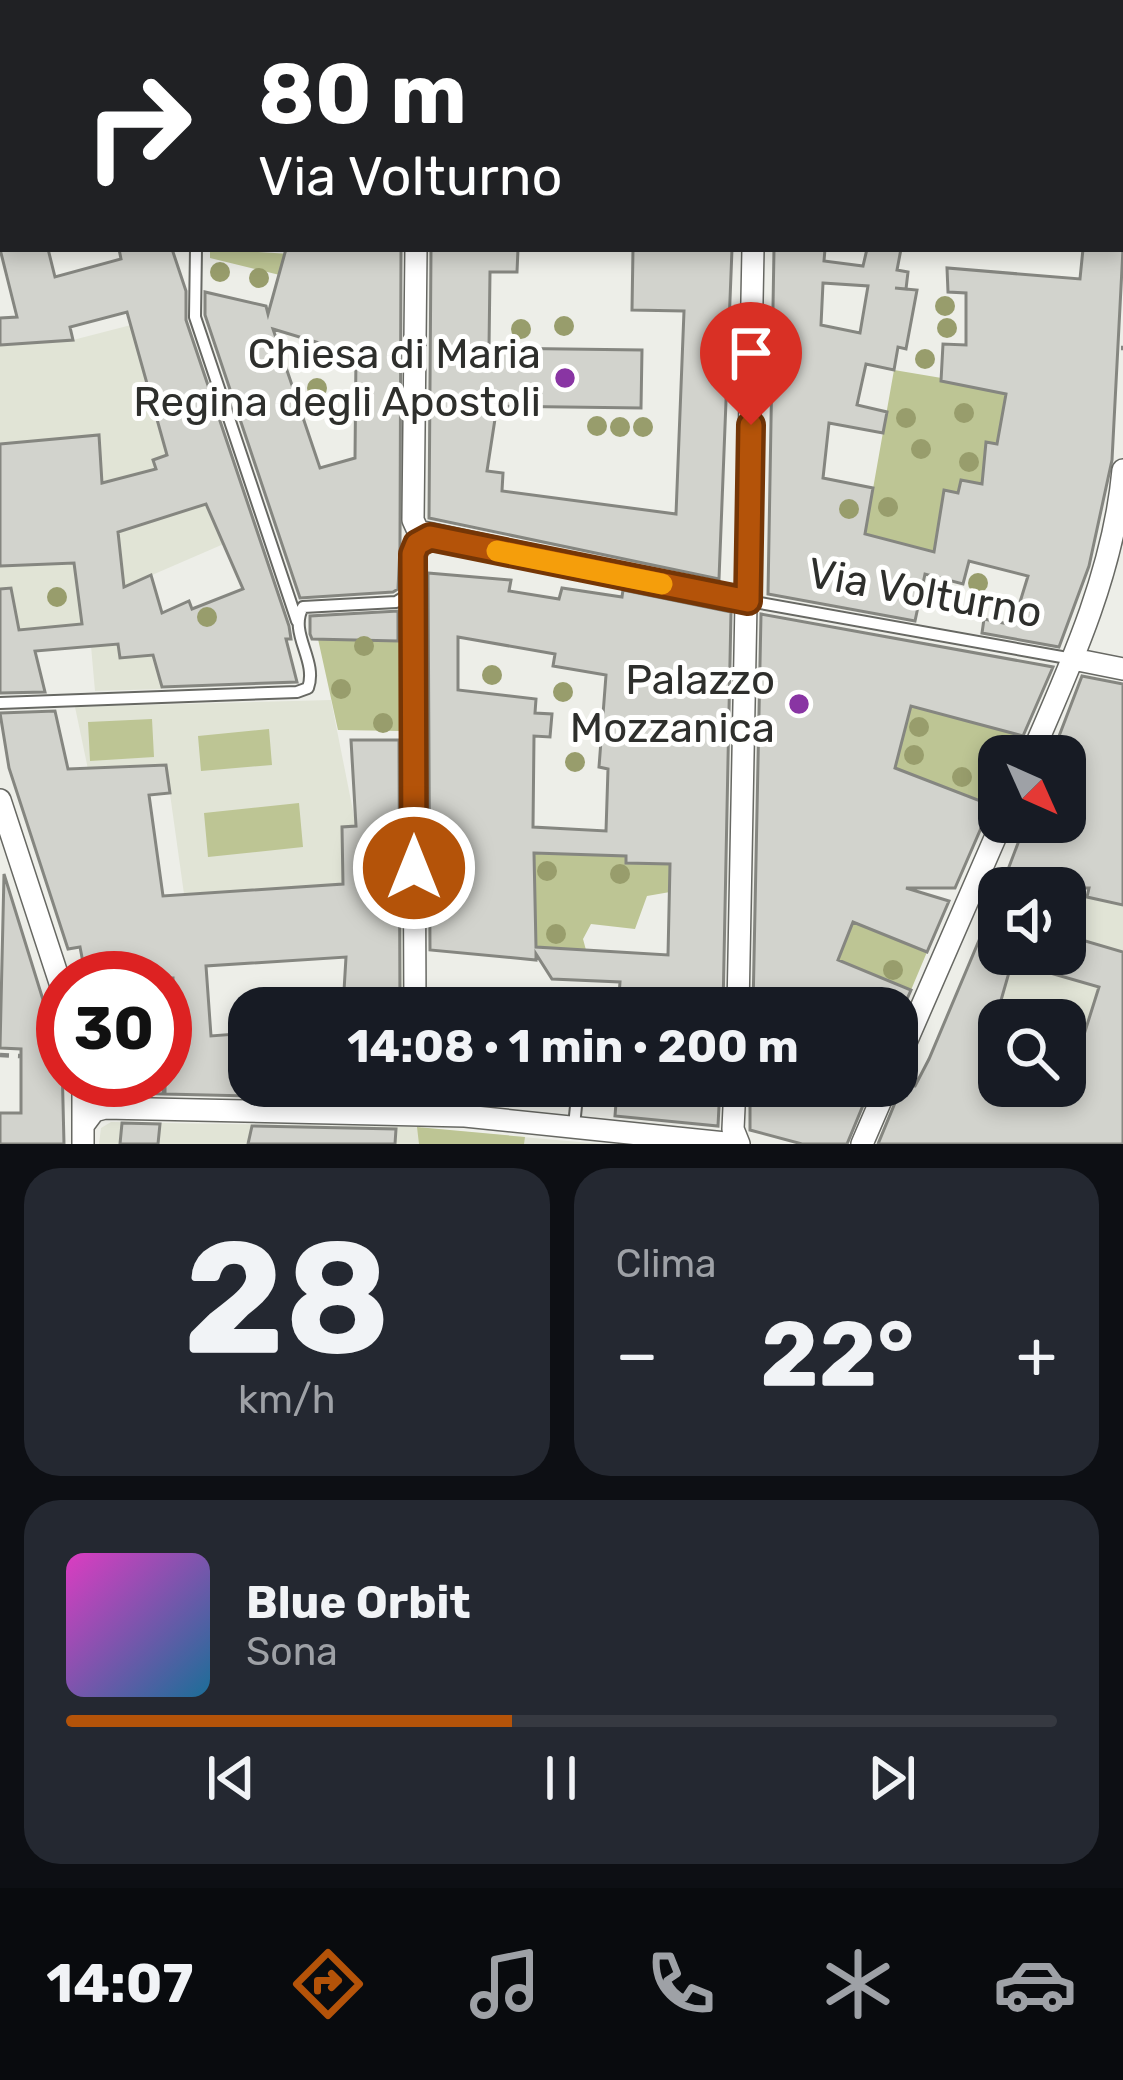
<!DOCTYPE html>
<html lang="it">
<meta charset="utf-8">
<style>
:root{--surface:#171b24;--page:#242831;--text:#f1f3f6;--muted:#9ea1a6;--line:#363941;--accent:#b45309}
body{margin:0;font-family:Rubik,sans-serif;background:var(--page);color:var(--text);height:100vh;display:flex;flex-direction:column;font-size:45px;white-space:nowrap}
*{box-sizing:border-box;margin:0}
p{font-size:39px;color:var(--muted)}
.icon{flex:none;width:66px;height:66px;fill:none;stroke:currentColor;stroke-width:2;stroke-linecap:round;stroke-linejoin:round}
.map{position:relative;height:1144px;overflow:hidden}
.side{display:flex;flex-direction:column;gap:24px;padding:24px;background:#0d0f14;flex:1}
.side>*{flex:none}
.guide{position:absolute;left:0px;top:0px;width:1125px;height:252px;box-shadow:0 6px 18px #0003;background:#202124;color:#fff;overflow:hidden}
.needle{width:78px;rotate:135deg}
.buttons{position:absolute;left:978px;top:735px;display:grid;gap:24px}
.buttons a{display:grid;place-items:center;width:108px;height:108px;border-radius:24px;background:var(--surface);box-shadow:0 6px 18px #0003;font-size:60px}
.speed{position:absolute;left:36px;top:951px;display:flex;gap:24px;font-size:60px;font-weight:700;text-align:center}
.speed>*{display:grid;place-content:center;width:156px;height:156px;border-radius:50%;background:var(--surface);box-shadow:0 6px 18px #0003;line-height:1}
.speed .limit{border:18px solid #d22;background:#fff;color:#111}
.pin{position:absolute;display:grid;place-items:center;width:102px;height:102px;color:#fff;margin:-123px -51px;border-radius:50% 50% 50% 0;rotate:-45deg;box-shadow:0 0 12px #0007}
.pin .icon{rotate:45deg}
.me{position:absolute;width:132px;margin:-66px;rotate:0deg;stroke-linejoin:round;filter:drop-shadow(0 0 9px #0008)}
.turn{display:flex;align-items:center;gap:42px;height:252px;padding:0 60px;font-size:54px}
.turn .icon{width:156px;height:156px;stroke-width:2.5}
.turn b{display:block;font-size:84px;line-height:102px}
.big{font-size:90px;font-weight:700;line-height:1.1}
.side .card{flex:1;display:flex;flex-direction:column;justify-content:center;gap:18px;min-width:0;padding:0 42px;border-radius:36px;background:var(--page)}
.side .dial{align-items:center;gap:0}
.dial b{font-size:156px;line-height:1}
.song{display:flex;align-items:center;gap:36px}
.cover{width:144px;height:144px;border-radius:18px;background:linear-gradient(135deg,hsl(310 70% 55%),hsl(200 70% 35%))}
.played{height:12px;border-radius:6px;background:linear-gradient(90deg,var(--accent) 45%,var(--line) 45%)}
.keys{display:flex;justify-content:space-around;direction:ltr}
.heat{display:flex;justify-content:space-between;align-items:center;font-size:66px;direction:ltr}
.side .tiles{flex:1;display:grid;gap:24px;grid-template-columns:1fr 1fr}
.card:last-child{grid-column:span 2}
.trip{position:absolute;left:228px;top:987px;width:690px;height:120px;border-radius:36px;background:var(--surface);box-shadow:0 6px 18px #0003;font-weight:700;line-height:120px;text-align:center}
.dock{display:flex;height:192px;justify-content:space-around;align-items:center;background:#090b0e;color:var(--muted)}
.dock .icon{width:84px;height:84px}
.dock .on{color:var(--accent)}
.dock b{font-size:54px;color:var(--text)}
.map>svg:first-child{display:block}
</style>
<div class="map">
<svg width="1123" height="1144" viewBox="0 0 1123 1144">
<rect width="100%" height="100%" fill="#edeee8"/>
<path fill="#e1e4d6" d="M 131,325 L 249,533 L 129,585 L 162,689 L 95,691 L 91,646 L 0,654 L 0,345 L 73,340 Z
M 331,700 L 356,826 L 401,825 L 403,1008 L 343,1008 L 351,956 L 181,968 L 184,894 L 170,794 L 94,798 L 75,707 Z
M 1069,880 L 1069,889 L 1123,905 L 1123,1026 L 1065,1086 L 1065,1020 L 999,1020 L 999,1078 L 975,1031 L 944,1023 L 999,891 L 999,954 L 1065,954 Z
M 111,1122 L 411,1127 L 602,1144 L 99,1144 L 101,1128 Z"/>
<path fill="#bdc594" d="M 210,249 L 291,254 L 288,277 L 210,258 Z
M 894,370 L 1007,389 L 997,444 L 1016,492 L 962,480 L 958,493 L 944,490 L 934,552 L 865,534 Z
M 318,639 L 400,641 L 401,731 L 338,730 Z
M 911,706 L 1022,735 L 1013,756 L 999,756 L 999,788 L 991,805 L 895,768 Z
M 152,719 L 154,757 L 90,761 L 88,722 Z
M 269,729 L 272,765 L 201,771 L 198,736 Z
M 299,803 L 303,847 L 208,857 L 204,813 Z
M 534,853 L 626,856 L 627,863 L 670,864 L 670,892 L 647,896 L 635,929 L 591,924 L 583,939 L 586,950 L 536,947 Z
M 853,922 L 927,952 L 911,990 L 838,960 Z
M 417,1127 L 525,1137 L 524,1144 L 419,1144 Z"/>
<path fill="#d2d3cd" stroke="#858680" stroke-width="3" fill-rule="evenodd" d="M 0,249 L 48,249 L 55,277 L 121,259 L 119,249 L 172,249 L 186,291 L 186,320 L 289,626 L 291,639 L 286,639 L 297,682 L 162,687 L 153,655 L 120,658 L 118,644 L 35,651 L 45,692 L 0,693 L 0,589 L 11,588 L 19,630 L 82,624 L 74,563 L 0,566 L 0,444 L 99,435 L 102,483 L 156,469 L 153,460 L 167,455 L 127,312 L 70,327 L 73,340 L 0,345 L 0,318 L 17,317 ZM 206,504 L 243,589 L 192,609 L 189,601 L 162,613 L 151,575 L 124,587 L 118,532 Z
M 286,249 L 401,249 L 400,547 L 398,589 L 393,592 L 300,598 L 205,315 L 205,292 L 266,306 L 268,314 ZM 273,329 L 356,354 L 355,458 L 320,468 Z
M 431,249 L 518,249 L 517,272 L 490,272 L 489,348 L 642,350 L 641,408 L 497,406 L 487,471 L 503,473 L 502,491 L 676,514 L 684,311 L 632,310 L 633,249 L 732,249 L 719,579 L 429,518 Z
M 774,249 L 825,249 L 824,261 L 863,266 L 867,249 L 901,249 L 897,270 L 908,272 L 906,289 L 895,288 L 917,290 L 906,349 L 898,347 L 894,370 L 866,364 L 857,405 L 887,412 L 883,433 L 829,423 L 823,478 L 873,488 L 865,534 L 934,552 L 944,490 L 958,493 L 961,480 L 982,484 L 986,442 L 997,444 L 1006,394 L 941,381 L 943,344 L 966,345 L 966,293 L 948,292 L 947,268 L 1080,279 L 1083,249 L 1123,249 L 1112,460 L 1089,566 L 1059,647 L 982,633 L 984,619 L 1013,625 L 1028,576 L 969,561 L 963,584 L 925,574 L 915,621 L 768,594 ZM 823,283 L 868,286 L 860,333 L 821,325 Z
M 428,573 L 511,580 L 509,591 L 559,599 L 562,588 L 622,597 L 623,590 L 731,612 L 723,1008 L 618,1008 L 620,982 L 552,979 L 536,954 L 536,960 L 430,950 ZM 458,637 L 555,654 L 553,666 L 606,675 L 599,767 L 608,769 L 606,831 L 533,827 L 534,736 L 550,737 L 552,714 L 535,713 L 536,699 L 458,690 ZM 534,853 L 626,856 L 626,863 L 670,864 L 668,955 L 536,947 Z
M 398,611 L 398,641 L 312,639 L 310,634 L 310,616 Z
M 761,614 L 1053,667 L 1023,736 L 911,706 L 895,768 L 991,805 L 955,888 L 906,888 L 949,901 L 927,952 L 853,922 L 838,960 L 911,990 L 903,1008 L 853,1008 L 807,991 L 801,1008 L 753,1008 Z
M 1082,676 L 1123,684 L 1123,905 L 1087,897 L 1089,888 L 1001,888 L 1026,822 L 1065,822 L 1065,756 L 1055,756 L 1056,744 Z
M 55,711 L 68,769 L 166,765 L 170,793 L 149,795 L 163,896 L 343,884 L 342,827 L 356,826 L 351,740 L 399,740 L 400,1008 L 343,1008 L 346,957 L 206,966 L 211,1036 L 236,1034 L 239,1045 L 249,1045 L 249,1096 L 165,1094 L 165,1073 L 173,1073 L 173,978 L 86,978 L 80,947 L 68,949 L 9,768 L 0,713 Z
M 4,874 L 62,1061 L 64,1144 L 0,1144 L 0,1113 L 21,1113 L 21,1049 L 0,1048 Z
M 999,893 L 999,954 L 1065,954 L 1065,935 L 1123,952 L 1123,1144 L 878,1144 L 902,1086 L 915,1086 L 929,1059 ZM 1012,962 L 1099,987 L 1076,1060 L 1065,1057 L 1065,1086 L 999,1086 L 999,1037 L 991,1035 Z
M 126,1080 L 164,1080 L 163,1094 L 125,1093 Z
M 261,1086 L 397,1086 L 398,1100 L 259,1096 Z
M 675,1086 L 720,1086 L 718,1126 L 615,1116 L 617,1090 L 675,1093 Z
M 750,1086 L 871,1086 L 847,1144 L 802,1144 L 750,1130 Z
M 122,1123 L 160,1124 L 158,1144 L 120,1144 Z
M 252,1126 L 396,1129 L 395,1144 L 248,1144 Z"/>
<g fill="none" stroke-linecap="round" stroke-linejoin="round">
<g stroke="#676863" stroke-width="14">
<path id="lane" d="M 159,0 L 160,3
M 196,249 L 195,317 L 297,621
M 749,601 L 1073,659
M 0,703 L 297,692 L 308,688 C 318,660 288,633 303,607 L 396,602 L 411,593
M 574,1126 L 578,1086"/>
</g>
<g stroke="#676863" stroke-width="24">
<path id="street" d="M 420,3 L 420,0
M 756,3 L 756,0
M 416,249 L 413,520 L 418,531 L 749,601
M 1073,659 L 1123,669
M 1031,756 C 1071,665 1114,570 1123,470
M 0,800 L 63,992
M 415,1008 L 413,554 L 417,544 L 430,537
M 738,1008 L 753,249
M 897,1063 L 1002,822
M 83,1080 L 83,1144
M 412,1086 L 415,1107 L 426,1115
M 735,1086 L 733,1129 L 739,1144
M 85,1123 L 94,1111 L 105,1108 L 465,1116 L 735,1144
M 862,1144 L 887,1086"/>
</g>
<path stroke="#868783" stroke-width="4.5" stroke-dasharray="9 9" stroke-linecap="butt" d="M 100,3 L 110,0
M 1121,348 L 1123,348
M 0,1055 L 20,1056"/>
<use href="#lane" stroke="#fff" stroke-width="10"/>
<use href="#street" stroke="#fff" stroke-width="21"/>
</g>
<g fill="#989d6c">
<circle cx="220" cy="272" r="10"/>
<circle cx="259" cy="278" r="10"/>
<circle cx="945" cy="306" r="10"/>
<circle cx="564" cy="326" r="10"/>
<circle cx="947" cy="328" r="10"/>
<circle cx="521" cy="329" r="10"/>
<circle cx="925" cy="359" r="10"/>
<circle cx="317" cy="388" r="10"/>
<circle cx="964" cy="413" r="10"/>
<circle cx="906" cy="418" r="10"/>
<circle cx="597" cy="426" r="10"/>
<circle cx="620" cy="427" r="10"/>
<circle cx="643" cy="427" r="10"/>
<circle cx="921" cy="449" r="10"/>
<circle cx="969" cy="462" r="10"/>
<circle cx="888" cy="507" r="10"/>
<circle cx="849" cy="509" r="10"/>
<circle cx="978" cy="583" r="10"/>
<circle cx="57" cy="597" r="10"/>
<circle cx="207" cy="617" r="10"/>
<circle cx="364" cy="646" r="10"/>
<circle cx="492" cy="675" r="10"/>
<circle cx="341" cy="689" r="10"/>
<circle cx="563" cy="692" r="10"/>
<circle cx="383" cy="723" r="10"/>
<circle cx="919" cy="727" r="10"/>
<circle cx="914" cy="755" r="10"/>
<circle cx="575" cy="762" r="10"/>
<circle cx="962" cy="777" r="10"/>
<circle cx="547" cy="871" r="10"/>
<circle cx="620" cy="874" r="10"/>
<circle cx="556" cy="934" r="10"/>
<circle cx="893" cy="970" r="10"/>
</g>
<g fill="none" stroke-linecap="round" stroke-linejoin="round">
<g stroke="#753606" stroke-width="30">
<path id="route" d="M 414,868 L 413,554 L 417,544 L 430,537 L 748,601 L 751,425"/>
</g>
<use href="#route" stroke="#b45309" stroke-width="21"/>
<path stroke="#f59e0b" stroke-width="21" d="M 497,551 L 662,584"/>
</g>
<g fill="#8935a3" stroke="#fffffe" stroke-width="4.5">
<circle cx="565" cy="378" r="12"/>
<circle cx="799" cy="704" r="12"/>
</g>
<g text-anchor="middle" dominant-baseline="central" stroke-width="10" stroke-linejoin="round" paint-order="stroke">
<g font-size="42" fill="#2e2f2c" stroke="#fffffe" text-anchor="end">
<text x="541" y="354">Chiesa di Maria<tspan x="541" dy="48">Regina degli Apostoli</tspan></text>
<text x="775" y="680">Palazzo<tspan x="775" dy="48">Mozzanica</tspan></text>
</g>
<g font-size="42" fill="#2e2f2c" stroke="#fffffe">
<text transform="translate(925 593) rotate(10)">Via Volturno</text>
</g>
</g>
</svg>
<div class="buttons">
<a><svg class="needle" viewBox="-14 -14 28 28"><path d="M0-13l5 13h-10z" fill="#e53935"/><path d="M0 13l5-13h-10z" fill="#9ea1a6"/></svg></a>
<a><svg class="icon" aria-label="sound" viewBox="0 0 24 24"><path d="M4 9h4l5-4v14l-5-4H4zM17 9q2 3 0 6"/></svg></a>
<a><svg class="icon" aria-label="search" viewBox="0 0 24 24"><circle cx="10" cy="10" r="6"/><path d="M15 15l6 6"/></svg></a>
</div>
<div class="speed"><div class="limit">30</div></div>
<div class="pin" style="left:751px;top:425px;background:#d93025"><svg class="icon" aria-label="arrive" viewBox="0 0 24 24"><path d="M6 21V4h12l-3 4 3 4H6"/></svg></div>
<svg class="me" style="left:414px;top:868px" viewBox="-20 -20 40 40"><circle r="17" fill="#b45309" stroke="#fff" stroke-width="3"/><path d="M0-11L8 9 0 5-8 9z" fill="#fff"/></svg>
<div class="trip">14:08 · 1 min · 200 m</div>
<div class="guide">
<div class="turn"><svg class="icon" aria-label="right" viewBox="0 0 24 24"><path d="M7 20v-9h11M14 6l5 5-5 5"/></svg><div><b>80 m</b>Via Volturno</div></div>
</div>
</div>
<section class="side">
<div class="tiles">
<div class="card dial"><b>28</b><p>km/h</p></div>
<div class="card"><p>Clima</p>
<div class="heat"><a>−</a><b class="big">22°</b><a>+</a></div>
</div>
<div class="card">
<div class="song"><i class="cover"></i><div><b>Blue Orbit</b><p>Sona</p></div></div>
<div class="played"></div>
<div class="keys"><svg class="icon" aria-label="previous" viewBox="0 0 24 24"><path d="M18 5L8 12l10 7zM5 5v14"/></svg><svg class="icon" aria-label="pause" viewBox="0 0 24 24"><path d="M8 5v14M16 5v14"/></svg><svg class="icon" aria-label="next" viewBox="0 0 24 24"><path d="M6 5l10 7-10 7zM19 5v14"/></svg></div>
</div>
</div>
</section>
<nav class="dock">
<b>14:07</b>
<svg class="icon on" aria-label="directions" viewBox="0 0 24 24"><path d="M12 3l9 9-9 9-9-9zM9 14v-3h6M13 9l2 2-2 2"/></svg>
<svg class="icon" aria-label="music" viewBox="0 0 24 24"><path d="M9 18V5l10-2v13"/><circle cx="6" cy="18" r="3"/><circle cx="16" cy="16" r="3"/></svg>
<svg class="icon" aria-label="phone" viewBox="0 0 24 24"><path d="M5 4h4l2 5-3 2q2 4 5 5l2-3 5 2v4C11 20 4 13 5 4z"/></svg>
<svg class="icon" aria-label="climate" viewBox="0 0 24 24"><path d="M12 3v18M4 7l16 10M4 17L20 7"/></svg>
<svg class="icon" aria-label="car" viewBox="0 0 24 24"><path d="M5 17H2v-5l4-1 3-4h7l3 4 3 1v5h-3M9 17h6M6 11h13"/><circle cx="7" cy="17" r="2"/><circle cx="17" cy="17" r="2"/></svg>
</nav>
